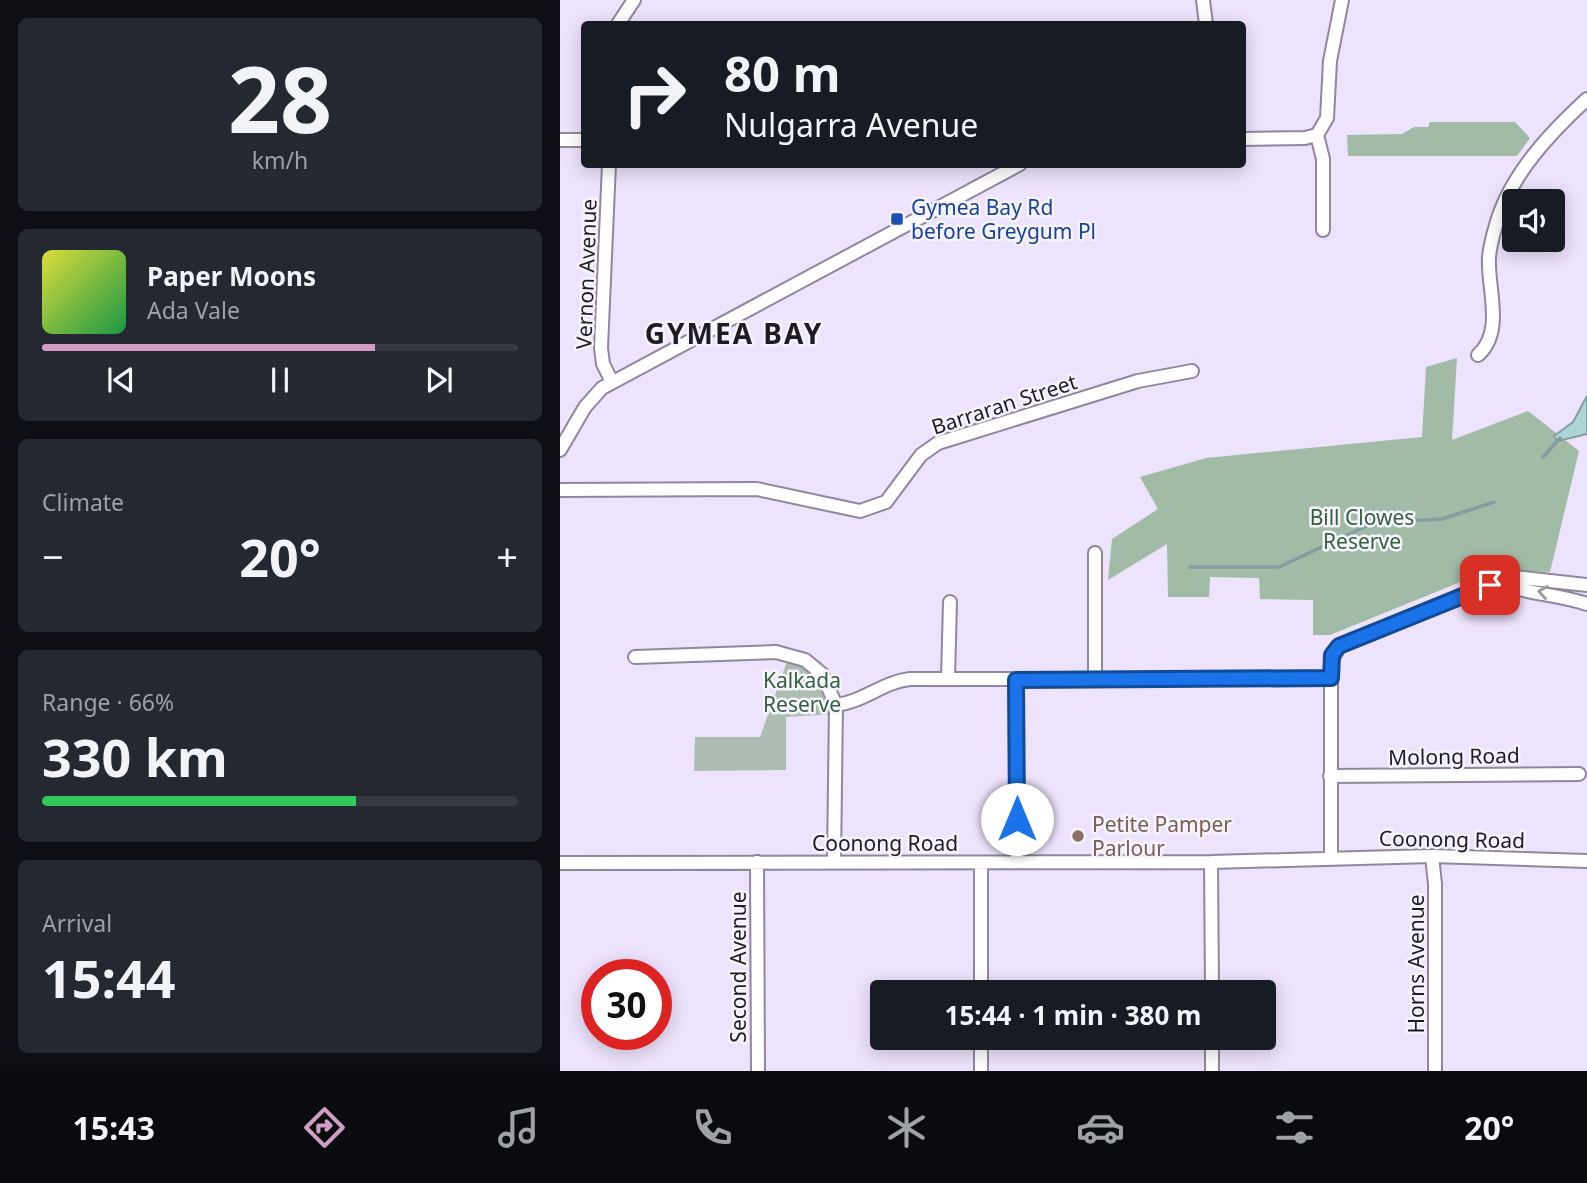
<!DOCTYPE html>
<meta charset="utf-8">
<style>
:root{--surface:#171b24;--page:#242831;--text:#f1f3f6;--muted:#9ea1a6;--line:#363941;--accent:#d29dc4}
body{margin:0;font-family:"Noto Sans",sans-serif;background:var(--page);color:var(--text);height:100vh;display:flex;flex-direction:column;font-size:26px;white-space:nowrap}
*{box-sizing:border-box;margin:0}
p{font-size:23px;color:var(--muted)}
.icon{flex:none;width:38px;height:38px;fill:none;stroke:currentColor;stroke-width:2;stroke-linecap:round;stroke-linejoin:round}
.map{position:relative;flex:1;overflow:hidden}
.details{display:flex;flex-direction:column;gap:18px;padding:18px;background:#0d0f14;width:560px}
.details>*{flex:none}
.hud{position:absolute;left:21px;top:21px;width:665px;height:147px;border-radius:7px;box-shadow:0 4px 18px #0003;background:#171b24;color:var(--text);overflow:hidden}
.controls{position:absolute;left:942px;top:189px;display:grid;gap:14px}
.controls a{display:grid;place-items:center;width:63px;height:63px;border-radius:7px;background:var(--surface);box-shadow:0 4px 18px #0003;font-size:35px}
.speed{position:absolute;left:21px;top:959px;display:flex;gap:14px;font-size:35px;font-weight:700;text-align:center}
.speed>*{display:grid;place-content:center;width:91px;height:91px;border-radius:50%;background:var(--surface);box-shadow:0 4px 18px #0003;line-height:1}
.speed .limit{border:10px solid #d22;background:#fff;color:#111}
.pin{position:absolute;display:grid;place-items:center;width:60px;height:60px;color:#fff;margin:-30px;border-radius:14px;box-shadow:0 4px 10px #0006}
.me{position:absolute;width:77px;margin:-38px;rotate:0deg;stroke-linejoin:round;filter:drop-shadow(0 0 5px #0008)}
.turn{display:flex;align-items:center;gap:24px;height:147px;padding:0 28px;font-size:32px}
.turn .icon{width:91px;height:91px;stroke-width:2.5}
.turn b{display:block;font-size:49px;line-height:60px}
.big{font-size:52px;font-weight:700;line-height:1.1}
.details .tile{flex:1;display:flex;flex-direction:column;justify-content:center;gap:10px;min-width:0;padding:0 24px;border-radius:10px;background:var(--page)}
.details .dial{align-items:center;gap:0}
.dial b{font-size:91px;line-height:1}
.song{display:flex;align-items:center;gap:21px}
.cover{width:84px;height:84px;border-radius:10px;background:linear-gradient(135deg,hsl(60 70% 55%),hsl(140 70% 35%))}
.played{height:7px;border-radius:4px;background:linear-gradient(90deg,var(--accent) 70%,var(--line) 70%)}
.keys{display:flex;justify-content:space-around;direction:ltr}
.heat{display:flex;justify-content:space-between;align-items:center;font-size:38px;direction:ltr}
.charge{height:10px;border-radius:5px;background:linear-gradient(90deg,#34c759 66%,var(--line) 0)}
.trip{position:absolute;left:310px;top:980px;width:406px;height:70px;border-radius:7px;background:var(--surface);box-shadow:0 4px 18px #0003;font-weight:700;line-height:70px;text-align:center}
.tabs{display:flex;height:112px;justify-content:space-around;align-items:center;background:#090b0e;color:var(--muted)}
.tabs .icon{width:49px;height:49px}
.tabs .on{color:var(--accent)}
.tabs b{font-size:32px;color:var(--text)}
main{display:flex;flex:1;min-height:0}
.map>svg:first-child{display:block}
</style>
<main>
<section class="details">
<div class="tile dial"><b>28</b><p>km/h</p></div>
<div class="tile">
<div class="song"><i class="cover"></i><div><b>Paper Moons</b><p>Ada Vale</p></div></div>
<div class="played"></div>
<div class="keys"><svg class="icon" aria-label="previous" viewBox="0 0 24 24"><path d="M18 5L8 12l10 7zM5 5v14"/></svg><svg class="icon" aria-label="pause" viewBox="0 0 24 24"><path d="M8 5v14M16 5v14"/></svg><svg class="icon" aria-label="next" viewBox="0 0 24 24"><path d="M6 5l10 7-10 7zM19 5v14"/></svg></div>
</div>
<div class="tile"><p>Climate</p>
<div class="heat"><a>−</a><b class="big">20°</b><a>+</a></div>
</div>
<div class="tile"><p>Range · 66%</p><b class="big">330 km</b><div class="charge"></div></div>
<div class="tile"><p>Arrival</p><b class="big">15:44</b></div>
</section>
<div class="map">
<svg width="1027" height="1071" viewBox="0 0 1027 1071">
<rect width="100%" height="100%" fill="#ede3fc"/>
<path fill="#aebdb1" d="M 229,656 L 262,674 L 276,714 L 226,717 L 226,770 L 134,771 L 135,737 L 200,737 Z"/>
<path fill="#a1bba6" d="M 870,122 L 955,122 L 970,138 L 957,156 L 788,156 L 787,135 L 842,134 L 854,127 L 868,127 Z
M 897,358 L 892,440 L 968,411 L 1019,451 L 990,572 L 930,570 L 770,635 L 753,635 L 753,600 L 700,599 L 699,578 L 650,577 L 649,597 L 608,597 L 607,544 L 548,580 L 552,539 L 598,509 L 580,477 L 646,458 L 862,437 L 866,367 Z"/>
<path fill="#aed5d5" stroke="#839da0" stroke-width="2" d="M 1027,396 L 1027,434 L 998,441 L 994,436 L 1013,422 Z"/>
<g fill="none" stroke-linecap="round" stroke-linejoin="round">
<path stroke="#839da0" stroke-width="3.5" d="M 983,457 L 1000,438
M 630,567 L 719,567 L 813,523 L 882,519 L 934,502"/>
<g stroke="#90869d" stroke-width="16">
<path id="minor" d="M 643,0 L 646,24
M 58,24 L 74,0
M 757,135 L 767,118 L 770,61 L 782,0
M 757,135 L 763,159 L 763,230
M 682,139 L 745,138 L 757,135
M 0,140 L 24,140
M 49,164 L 41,348 L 43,364 L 52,382
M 918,355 C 945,331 927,288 929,257 C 930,246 933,235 936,225 C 950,175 990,133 1027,99
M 0,450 L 25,407 L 42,388 L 460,164
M 0,490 L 197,489 L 300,511 L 326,502 L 361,455 L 378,443 L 578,381 L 632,371
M 939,583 C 966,594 998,594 1027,604
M 75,657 L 216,652 L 245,660 L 262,674 L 276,705 L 274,862
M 388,678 L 390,602
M 535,678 L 535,553
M 456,680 L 457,862
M 276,705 C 303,702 323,682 350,679 L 771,679
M 770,776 L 1019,774
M 872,856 L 875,884 L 875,1071
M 771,859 L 771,662 L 779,646 L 914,590 L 954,577 L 1027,585
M 197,862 L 198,1071
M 651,862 L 652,992
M 0,863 L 651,862 L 872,856 L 1027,861
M 421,863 L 421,992
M 421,1038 L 421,1071
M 652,1038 L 652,1071"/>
</g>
<use href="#minor" stroke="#fff" stroke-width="12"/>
</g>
<defs><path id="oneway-chevron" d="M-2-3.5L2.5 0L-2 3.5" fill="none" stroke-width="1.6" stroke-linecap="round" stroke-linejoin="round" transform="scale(1.75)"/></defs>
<use stroke="#9a989c" href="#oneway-chevron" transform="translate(983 592) rotate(-171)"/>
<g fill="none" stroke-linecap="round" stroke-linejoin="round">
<g stroke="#114b97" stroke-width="18">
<path id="route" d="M 457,819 L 456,680 L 771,678 L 772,655 L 779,646 L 930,585"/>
</g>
<use href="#route" stroke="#1a73e8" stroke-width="12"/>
</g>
<rect fill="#1a4fb4" stroke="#f7f3fd" stroke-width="2.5" x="330" y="212" width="14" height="14" rx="3.5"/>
<circle fill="#8d6e63" stroke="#f7f3fd" stroke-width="2.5" cx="518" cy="836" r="7"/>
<g text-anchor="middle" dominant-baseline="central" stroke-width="5" stroke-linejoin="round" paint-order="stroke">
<g font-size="21" fill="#164399" stroke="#f7f3fd" text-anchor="start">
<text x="351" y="207">Gymea Bay Rd<tspan x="351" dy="24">before Greygum Pl</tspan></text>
</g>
<g font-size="21" fill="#1e1b24" stroke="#f7f3fd">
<text transform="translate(26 274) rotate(-88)">Vernon Avenue</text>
<text transform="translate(444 404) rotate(-18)">Barraran Street</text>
<text transform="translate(894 756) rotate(-1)">Molong Road</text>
<text transform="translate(892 839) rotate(1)">Coonong Road</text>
<text x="325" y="843">Coonong Road</text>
<text transform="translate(856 964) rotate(-90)">Horns Avenue</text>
<text transform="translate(178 967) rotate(-90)">Second Avenue</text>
</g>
<g font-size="21" fill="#356040" stroke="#f7f3fd">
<text x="802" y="517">Bill Clowes<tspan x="802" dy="24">Reserve</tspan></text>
<text x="242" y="680">Kalkada<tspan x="242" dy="24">Reserve</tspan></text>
</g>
<g font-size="21" fill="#785e54" stroke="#f7f3fd" text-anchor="start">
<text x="532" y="824">Petite Pamper<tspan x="532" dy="24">Parlour</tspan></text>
</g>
<g font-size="28" font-weight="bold" letter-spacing="2" fill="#1e1b24" stroke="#f7f3fd">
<text x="174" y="333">GYMEA BAY</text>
</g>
</g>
</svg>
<div class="controls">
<a><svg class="icon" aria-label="sound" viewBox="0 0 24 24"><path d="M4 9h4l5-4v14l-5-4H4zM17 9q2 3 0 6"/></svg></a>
</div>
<div class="speed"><div class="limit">30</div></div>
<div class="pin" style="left:930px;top:585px;background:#d93025"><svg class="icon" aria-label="arrive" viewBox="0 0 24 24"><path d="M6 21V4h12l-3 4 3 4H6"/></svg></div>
<svg class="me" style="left:457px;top:819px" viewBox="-20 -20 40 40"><circle r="19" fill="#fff"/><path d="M0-13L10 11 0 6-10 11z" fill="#1a73e8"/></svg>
<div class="trip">15:44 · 1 min · 380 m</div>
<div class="hud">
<div class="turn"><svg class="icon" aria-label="right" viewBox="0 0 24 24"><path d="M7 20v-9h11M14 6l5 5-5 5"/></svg><div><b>80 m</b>Nulgarra Avenue</div></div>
</div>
</div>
</main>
<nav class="tabs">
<b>15:43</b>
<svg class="icon on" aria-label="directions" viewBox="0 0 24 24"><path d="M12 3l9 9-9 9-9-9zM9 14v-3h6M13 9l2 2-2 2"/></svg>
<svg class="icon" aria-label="music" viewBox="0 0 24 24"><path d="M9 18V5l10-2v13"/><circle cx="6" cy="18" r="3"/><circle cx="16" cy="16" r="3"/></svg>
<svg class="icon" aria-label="phone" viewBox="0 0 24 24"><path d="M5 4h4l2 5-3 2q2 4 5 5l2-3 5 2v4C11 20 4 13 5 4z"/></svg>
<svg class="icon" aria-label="climate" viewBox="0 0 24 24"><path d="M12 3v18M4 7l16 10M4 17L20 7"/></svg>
<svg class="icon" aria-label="car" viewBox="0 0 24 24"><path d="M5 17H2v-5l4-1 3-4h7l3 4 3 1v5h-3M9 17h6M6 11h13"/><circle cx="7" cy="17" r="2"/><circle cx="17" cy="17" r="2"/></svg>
<svg class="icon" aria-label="filters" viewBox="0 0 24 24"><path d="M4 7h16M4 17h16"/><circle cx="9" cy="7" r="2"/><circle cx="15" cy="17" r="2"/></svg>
<b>20°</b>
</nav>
